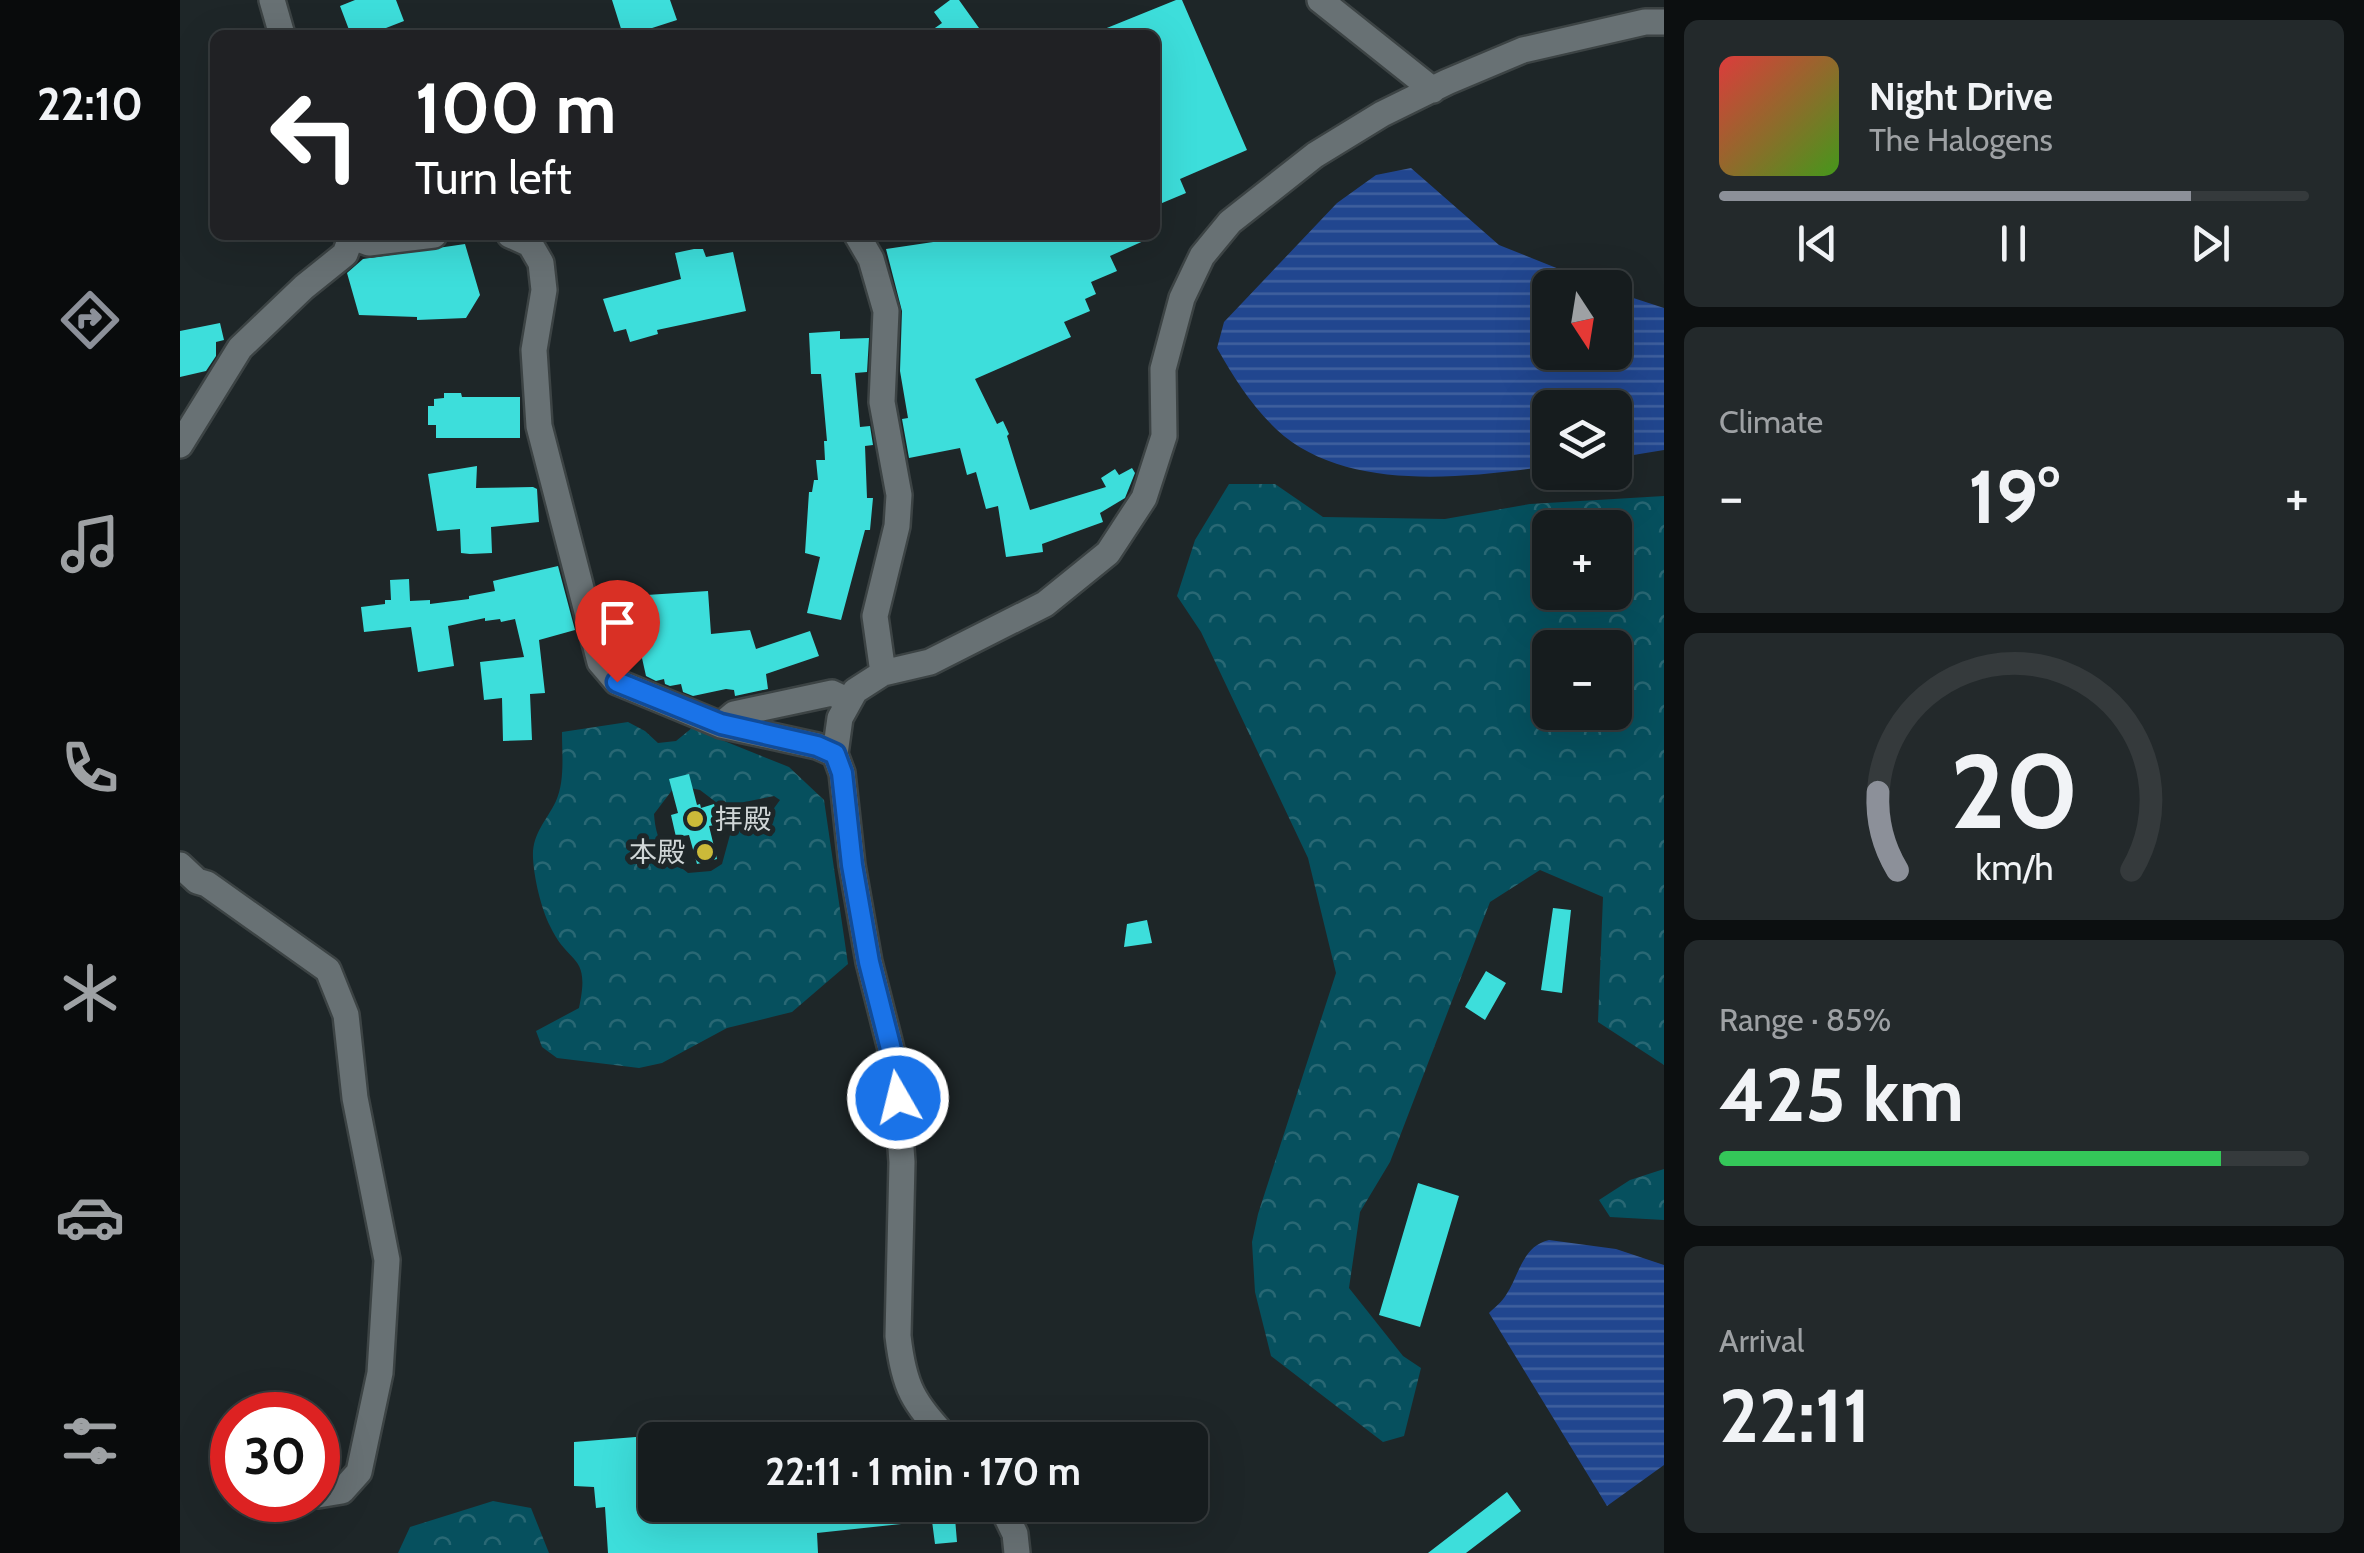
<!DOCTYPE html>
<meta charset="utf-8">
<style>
:root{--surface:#161c1e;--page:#23292b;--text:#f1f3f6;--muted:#9ea1a4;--line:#353a3c;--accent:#8c9099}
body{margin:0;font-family:Cabin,"Noto Sans JP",sans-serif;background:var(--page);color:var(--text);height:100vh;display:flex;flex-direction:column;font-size:38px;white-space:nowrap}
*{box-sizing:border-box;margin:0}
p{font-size:32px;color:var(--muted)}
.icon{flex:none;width:55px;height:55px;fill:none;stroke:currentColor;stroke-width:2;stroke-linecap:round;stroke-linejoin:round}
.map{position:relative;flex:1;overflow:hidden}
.panel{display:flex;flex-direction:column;gap:20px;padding:20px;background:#0c0f10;width:700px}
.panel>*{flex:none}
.top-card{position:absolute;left:30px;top:30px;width:950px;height:210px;border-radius:15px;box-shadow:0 10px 40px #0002,0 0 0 2px var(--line);background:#202124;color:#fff;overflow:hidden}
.needle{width:65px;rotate:168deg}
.buttons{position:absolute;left:1352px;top:270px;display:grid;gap:20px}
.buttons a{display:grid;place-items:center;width:100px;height:100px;border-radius:15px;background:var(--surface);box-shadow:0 10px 40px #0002,0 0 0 2px var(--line);font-size:50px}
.speed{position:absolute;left:30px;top:1392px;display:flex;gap:20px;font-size:50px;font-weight:700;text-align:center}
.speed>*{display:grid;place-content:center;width:130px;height:130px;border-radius:50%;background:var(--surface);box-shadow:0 10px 40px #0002,0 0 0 2px var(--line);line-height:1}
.speed .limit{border:15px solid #d22;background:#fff;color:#111}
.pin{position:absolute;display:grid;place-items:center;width:85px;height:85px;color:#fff;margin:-102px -42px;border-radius:50% 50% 50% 0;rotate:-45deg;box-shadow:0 0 10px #0007}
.pin .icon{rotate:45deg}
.me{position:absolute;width:110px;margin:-55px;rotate:352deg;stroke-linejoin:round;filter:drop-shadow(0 0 8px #0008)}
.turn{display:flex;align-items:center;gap:35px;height:210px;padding:0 40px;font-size:45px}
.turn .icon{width:130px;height:130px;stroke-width:2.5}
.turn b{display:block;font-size:70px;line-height:85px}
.big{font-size:75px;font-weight:800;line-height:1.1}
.panel .card{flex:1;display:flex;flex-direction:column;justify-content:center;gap:15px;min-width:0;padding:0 35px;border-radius:15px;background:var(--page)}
.panel .dial{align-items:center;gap:0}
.dial svg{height:260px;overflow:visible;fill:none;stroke:var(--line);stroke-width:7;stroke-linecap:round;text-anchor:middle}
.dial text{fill:var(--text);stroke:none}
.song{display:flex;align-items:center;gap:30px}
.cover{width:120px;height:120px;border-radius:15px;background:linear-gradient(135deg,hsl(0 70% 55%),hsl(100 70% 35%))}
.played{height:10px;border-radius:5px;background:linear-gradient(90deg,var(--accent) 80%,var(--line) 80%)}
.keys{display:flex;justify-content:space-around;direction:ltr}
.heat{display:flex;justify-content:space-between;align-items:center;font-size:55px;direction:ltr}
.charge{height:15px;border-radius:8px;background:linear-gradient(90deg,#34c759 85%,var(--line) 0)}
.trip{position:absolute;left:458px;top:1422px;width:570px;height:100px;border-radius:15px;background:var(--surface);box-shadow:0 10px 40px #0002,0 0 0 2px var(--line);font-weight:800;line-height:100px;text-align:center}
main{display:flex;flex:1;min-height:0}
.menu{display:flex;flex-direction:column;width:180px;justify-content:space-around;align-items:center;background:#090b0c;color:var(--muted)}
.menu .icon{width:70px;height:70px}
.menu .current{color:var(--accent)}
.menu b{font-size:45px;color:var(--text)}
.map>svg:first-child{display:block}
</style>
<main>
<nav class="menu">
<b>22:10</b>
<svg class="icon current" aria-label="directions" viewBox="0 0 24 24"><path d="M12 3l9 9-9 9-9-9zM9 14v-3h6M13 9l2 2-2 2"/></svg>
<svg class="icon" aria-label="music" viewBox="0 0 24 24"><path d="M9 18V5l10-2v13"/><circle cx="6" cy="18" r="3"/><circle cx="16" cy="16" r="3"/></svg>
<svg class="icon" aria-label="phone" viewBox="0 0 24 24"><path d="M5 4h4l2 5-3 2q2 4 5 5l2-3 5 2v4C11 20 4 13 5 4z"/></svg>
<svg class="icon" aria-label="climate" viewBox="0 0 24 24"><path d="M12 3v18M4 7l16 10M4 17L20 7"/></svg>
<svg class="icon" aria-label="car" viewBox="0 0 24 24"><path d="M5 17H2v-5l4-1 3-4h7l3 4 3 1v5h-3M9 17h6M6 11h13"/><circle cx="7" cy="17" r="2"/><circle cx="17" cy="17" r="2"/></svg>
<svg class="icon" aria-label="filters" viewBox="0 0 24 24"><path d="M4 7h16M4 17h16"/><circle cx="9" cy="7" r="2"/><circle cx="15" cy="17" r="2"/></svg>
</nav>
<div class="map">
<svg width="1484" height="1553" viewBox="0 0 1484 1553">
<defs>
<pattern id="forest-crowns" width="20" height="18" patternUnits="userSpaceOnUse" patternTransform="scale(2.5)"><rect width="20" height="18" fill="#06505e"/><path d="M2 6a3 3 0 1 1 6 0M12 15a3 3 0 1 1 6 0" fill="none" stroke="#296874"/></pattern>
<pattern id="water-rules" width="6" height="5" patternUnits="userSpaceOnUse" patternTransform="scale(2.5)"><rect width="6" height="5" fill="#21468f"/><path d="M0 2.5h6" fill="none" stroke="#40609e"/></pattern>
</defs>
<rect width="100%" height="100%" fill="#1e2628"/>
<path fill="url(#forest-crowns)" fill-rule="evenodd" d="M 1049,484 L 1095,484 L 1143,517 L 1265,519 L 1350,504 L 1484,496 L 1484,1065 L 1418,1022 L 1423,897 L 1360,870 L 1310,902 L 1210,1162 L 1180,1212 L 1169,1288 L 1223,1356 L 1241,1368 L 1224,1436 L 1203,1442 L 1091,1356 L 1075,1292 L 1072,1242 L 1078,1214 L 1156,973 L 1128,858 L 1021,632 L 997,596 L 1015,540 ZM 1370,528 L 1435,528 L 1435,592 L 1370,592 ZM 1370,648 L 1435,648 L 1435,712 L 1370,712 Z
M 448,722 L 465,731 L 478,743 L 496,741 L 512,728 L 609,767 L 644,800 L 668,964 L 612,1012 L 547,1028 L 482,1063 L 459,1068 L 377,1058 L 362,1047 L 356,1031 L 399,1008 C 411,952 389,967 370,926 C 361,908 354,878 353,858 C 352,833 366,822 376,801 C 385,781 382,754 382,732 ZM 496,785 L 520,790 L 549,812 L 560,803 L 594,796 L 600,800 L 581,826 L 560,821 L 553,824 L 542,864 L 531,871 L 508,873 C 486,856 476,843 474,814 Z
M 1484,1169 L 1484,1220 L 1430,1217 L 1419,1200 L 1450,1180 Z
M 313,1501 L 351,1508 L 369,1553 L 218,1553 L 230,1527 Z"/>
<path fill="url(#water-rules)" d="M 1231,168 L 1319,245 L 1424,287 L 1370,288 L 1370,352 L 1435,352 L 1435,292 L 1484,308 L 1484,450 L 1435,458 L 1435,408 L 1370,408 L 1370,466 C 1285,478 1164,493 1096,429 C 1071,405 1054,378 1037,348 L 1044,322 L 1157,203 L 1196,175 Z
M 1369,1240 L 1436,1249 L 1484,1265 L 1484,1465 L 1427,1506 L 1309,1313 C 1314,1308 1322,1302 1326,1295 C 1339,1276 1342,1246 1369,1240 Z"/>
<path fill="#3ddedb" d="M 175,0 L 216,0 L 224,21 L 188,35 L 171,35 L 160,6 Z
M 432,0 L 490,0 L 497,20 L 469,29 L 470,35 L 443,35 Z
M 770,0 L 779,0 L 804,35 L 745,35 L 762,23 L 754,12 Z
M 996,0 L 1002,0 L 1067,150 L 1000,179 L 1006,193 L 975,206 L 975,35 L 912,34 Z
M 773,235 L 977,235 L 930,256 L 937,271 L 911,282 L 916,294 L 905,299 L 910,311 L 884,322 L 891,337 L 795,379 L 817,424 L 823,421 L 829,434 L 827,436 L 850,510 L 926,487 L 921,478 L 935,469 L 939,475 L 952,468 L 955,473 L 945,498 L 920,513 L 923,522 L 862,544 L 863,552 L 826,557 L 818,506 L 806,509 L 796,472 L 787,475 L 780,448 L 729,458 L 722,419 L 728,418 L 720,371 L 722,311 L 706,249 L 760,241 Z
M 285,244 L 300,295 L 286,318 L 237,320 L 237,317 L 179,315 L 167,273 L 183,259 Z
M 514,249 L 523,249 L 526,257 L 553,252 L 566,311 L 477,330 L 478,334 L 450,342 L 446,329 L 434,332 L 423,299 L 501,279 L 495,253 Z
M 40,323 L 44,340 L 36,342 L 36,356 L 26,371 L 0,377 L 0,331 Z
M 660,331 L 660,339 L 689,338 L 687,372 L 675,373 L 680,427 L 690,426 L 693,445 L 685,446 L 687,498 L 693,498 L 690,530 L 685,530 L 661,620 L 627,613 L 640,557 L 625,553 L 629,492 L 632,492 L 634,480 L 638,480 L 636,460 L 645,460 L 644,441 L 647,441 L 641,374 L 631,374 L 629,333 Z
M 264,393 L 281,393 L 282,397 L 340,397 L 340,438 L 256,438 L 256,425 L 248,425 L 248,406 L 254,406 L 254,399 L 264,398 Z
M 297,466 L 296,488 L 353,487 L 357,489 L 359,522 L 311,527 L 312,553 L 290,554 L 281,553 L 280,529 L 257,531 L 248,474 Z
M 378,566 L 395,630 L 359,640 L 365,693 L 350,694 L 352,740 L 323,741 L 322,698 L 304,700 L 300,662 L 344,657 L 335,619 L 321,622 L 320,619 L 305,621 L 305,618 L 268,626 L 274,666 L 238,672 L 231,627 L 184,632 L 181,607 L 205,604 L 205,600 L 211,600 L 210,580 L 229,579 L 230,601 L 250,600 L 250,604 L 289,599 L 289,596 L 315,591 L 313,581 Z
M 528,591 L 531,634 L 570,630 L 576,649 L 630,631 L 639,656 L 586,674 L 588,689 L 555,696 L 554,690 L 546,689 L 513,696 L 503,692 L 501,684 L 490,686 L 485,684 L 484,679 L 476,681 L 466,676 L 460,649 L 438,649 L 436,597 Z
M 509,774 L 517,805 L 520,804 L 521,808 L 534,804 L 539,824 L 529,826 L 537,859 L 517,864 L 509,835 L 496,837 L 491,815 L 498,813 L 489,779 Z
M 1373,908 L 1391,910 L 1382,993 L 1361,990 Z
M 967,920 L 972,943 L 944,947 L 947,924 Z
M 1306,971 L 1326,983 L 1305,1020 L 1285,1007 Z
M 1238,1183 L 1279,1196 L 1240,1327 L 1199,1315 Z
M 468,1436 L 468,1440 L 475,1440 L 475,1505 L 769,1505 L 770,1519 L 775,1518 L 777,1542 L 755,1544 L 752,1521 L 768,1519 L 637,1533 L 638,1553 L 428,1553 L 425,1507 L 416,1508 L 414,1487 L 394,1486 L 394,1442 Z
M 1327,1492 L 1341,1511 L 1286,1553 L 1248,1553 Z"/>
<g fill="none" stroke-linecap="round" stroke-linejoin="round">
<g stroke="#3c4344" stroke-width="30">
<path id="minor" d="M 92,0 L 102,35
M 1140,0 L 1253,90
M 168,235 L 189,243 L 254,235
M 330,235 L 350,244 L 361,263 L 364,290 L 354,350 L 359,426 L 420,662 L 437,682 L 541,725 L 637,746 L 655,754
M 677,235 L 691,259 L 706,311 L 702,402 L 719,495 L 717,526 L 695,616 L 703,673
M 0,445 L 60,348 L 124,287 L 165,254 L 171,238
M 541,725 L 554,714 L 652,693 L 669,701
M 0,865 L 17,881 L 27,884 L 148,970 L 166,1015 L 175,1098 L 207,1260 L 200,1373 L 179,1472 L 162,1491 L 138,1495
M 768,1440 C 733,1401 724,1389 718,1336 L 722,1162 L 715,1065 L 689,962 L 672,865 L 662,773 L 655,754 L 660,718 L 675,691 L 703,673 L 750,662 L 865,604 L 928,553 L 964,498 L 984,436 L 983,369 L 1002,298 L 1022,256 L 1050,222 L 1135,155 L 1202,114 L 1267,82 L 1343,50 L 1465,22 L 1484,22
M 821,1505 L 835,1534 L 837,1553"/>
</g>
<use href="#minor" stroke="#687174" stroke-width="25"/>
</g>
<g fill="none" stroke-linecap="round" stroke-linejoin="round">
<g stroke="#114b97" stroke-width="25">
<path id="route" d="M 437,682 L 541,724 L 637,746 L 655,754 L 662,773 L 672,865 L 689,962 L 715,1065 L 718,1098"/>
</g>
<use href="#route" stroke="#1a73e8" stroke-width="18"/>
</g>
<g fill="#cbba39" stroke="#1e2628" stroke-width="4">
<circle cx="515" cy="819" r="10"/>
<circle cx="525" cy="852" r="10"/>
</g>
<g text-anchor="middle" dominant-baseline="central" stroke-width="10" stroke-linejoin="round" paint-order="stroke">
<g font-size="28" fill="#d0d6d7" stroke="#1e2628" text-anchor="start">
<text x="535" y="819">拝殿</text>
<text x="505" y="852" text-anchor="end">本殿</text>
</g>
</g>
</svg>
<div class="buttons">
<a><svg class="needle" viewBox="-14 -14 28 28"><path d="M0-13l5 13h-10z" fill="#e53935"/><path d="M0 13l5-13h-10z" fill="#9ea1a4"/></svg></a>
<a><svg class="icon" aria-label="layers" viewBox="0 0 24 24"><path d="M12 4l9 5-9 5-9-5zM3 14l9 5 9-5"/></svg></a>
<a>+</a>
<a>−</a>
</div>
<div class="speed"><div class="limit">30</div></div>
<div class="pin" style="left:437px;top:682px;background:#d93025"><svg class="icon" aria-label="arrive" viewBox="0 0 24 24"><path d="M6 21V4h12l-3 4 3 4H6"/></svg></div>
<svg class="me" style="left:718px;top:1098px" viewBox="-20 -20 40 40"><circle r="17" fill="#1a73e8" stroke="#fff" stroke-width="3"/><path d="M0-11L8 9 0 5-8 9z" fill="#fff"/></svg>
<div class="trip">22:11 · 1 min · 170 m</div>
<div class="top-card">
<div class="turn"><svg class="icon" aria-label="left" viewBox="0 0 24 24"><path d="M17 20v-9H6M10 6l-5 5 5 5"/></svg><div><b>100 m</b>Turn left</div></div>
</div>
</div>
<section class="panel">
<div class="card">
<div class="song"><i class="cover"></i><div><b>Night Drive</b><p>The Halogens</p></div></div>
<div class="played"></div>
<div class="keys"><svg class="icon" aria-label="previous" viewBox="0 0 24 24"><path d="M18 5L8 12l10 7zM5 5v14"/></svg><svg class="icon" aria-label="pause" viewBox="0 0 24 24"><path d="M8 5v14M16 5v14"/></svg><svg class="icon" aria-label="next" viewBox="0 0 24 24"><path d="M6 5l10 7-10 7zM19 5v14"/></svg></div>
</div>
<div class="card"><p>Climate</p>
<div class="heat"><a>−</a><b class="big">19°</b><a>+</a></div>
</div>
<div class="card dial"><svg viewBox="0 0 100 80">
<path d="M14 69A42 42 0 1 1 86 69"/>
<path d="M14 69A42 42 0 0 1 8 45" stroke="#8c9099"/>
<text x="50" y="56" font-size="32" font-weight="700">20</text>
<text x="50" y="72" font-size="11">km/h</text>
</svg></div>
<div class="card"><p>Range · 85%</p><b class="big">425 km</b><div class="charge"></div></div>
<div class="card"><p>Arrival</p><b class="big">22:11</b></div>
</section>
</main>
